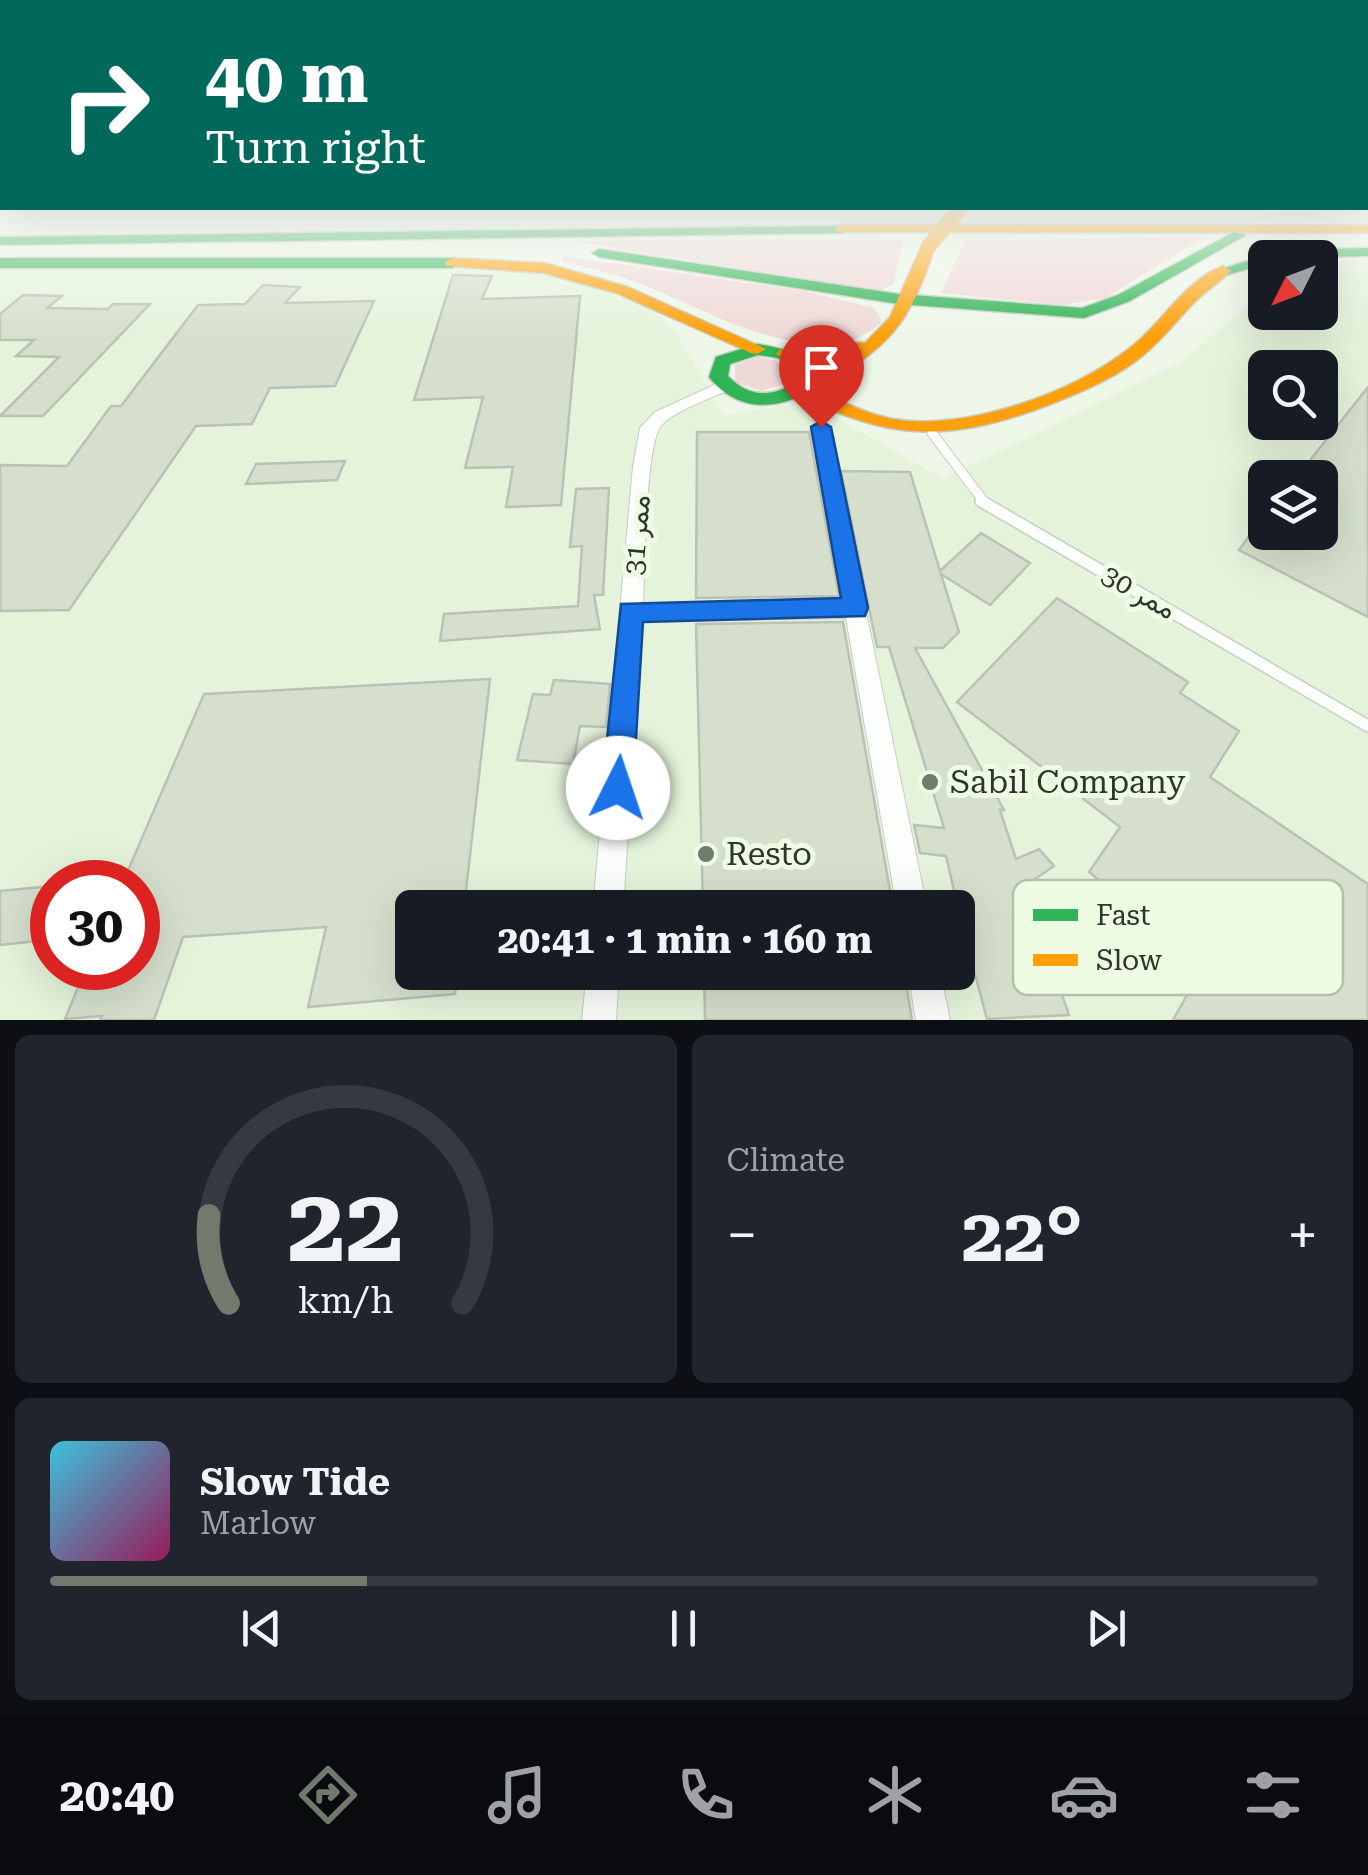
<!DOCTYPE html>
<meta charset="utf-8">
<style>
:root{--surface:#171b24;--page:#20242c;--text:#f1f3f6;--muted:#9ea1a6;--line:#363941;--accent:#72796d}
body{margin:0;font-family:"Roboto Serif",Vazirmatn,serif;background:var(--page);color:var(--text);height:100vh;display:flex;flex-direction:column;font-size:38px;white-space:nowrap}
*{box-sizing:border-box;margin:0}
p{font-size:32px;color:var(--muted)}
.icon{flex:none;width:55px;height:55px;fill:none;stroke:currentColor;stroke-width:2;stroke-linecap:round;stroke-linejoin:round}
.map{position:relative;height:1020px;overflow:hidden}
.side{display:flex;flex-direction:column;gap:15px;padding:15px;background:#0d0f14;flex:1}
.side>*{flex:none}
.guide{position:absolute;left:0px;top:0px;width:1370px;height:210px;box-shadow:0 10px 40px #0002;background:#00695c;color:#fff;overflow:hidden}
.needle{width:65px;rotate:228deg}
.buttons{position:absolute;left:1248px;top:240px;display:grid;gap:20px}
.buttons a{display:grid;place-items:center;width:90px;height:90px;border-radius:15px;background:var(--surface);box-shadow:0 10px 40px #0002;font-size:50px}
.speed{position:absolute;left:30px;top:860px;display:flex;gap:20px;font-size:50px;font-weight:700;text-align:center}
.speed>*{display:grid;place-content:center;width:130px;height:130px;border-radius:50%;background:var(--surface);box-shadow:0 10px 40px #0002;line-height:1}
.speed .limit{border:15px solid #d22;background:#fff;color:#111}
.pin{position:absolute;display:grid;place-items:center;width:85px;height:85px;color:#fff;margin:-102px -42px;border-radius:50% 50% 50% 0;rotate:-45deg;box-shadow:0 0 10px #0007}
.pin .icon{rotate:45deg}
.me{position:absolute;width:110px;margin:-55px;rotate:4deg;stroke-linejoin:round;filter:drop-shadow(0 0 8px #0008)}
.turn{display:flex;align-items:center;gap:35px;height:210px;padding:0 40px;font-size:45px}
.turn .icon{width:130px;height:130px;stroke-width:2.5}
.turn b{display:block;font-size:70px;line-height:85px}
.big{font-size:75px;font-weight:700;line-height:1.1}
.side .card{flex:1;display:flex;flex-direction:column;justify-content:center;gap:15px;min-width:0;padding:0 35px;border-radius:15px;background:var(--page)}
.side .dial{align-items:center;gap:0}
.dial svg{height:260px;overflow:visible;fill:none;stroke:var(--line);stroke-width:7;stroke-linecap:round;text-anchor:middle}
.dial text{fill:var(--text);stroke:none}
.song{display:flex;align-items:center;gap:30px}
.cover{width:120px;height:120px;border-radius:15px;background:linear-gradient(135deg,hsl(190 70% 55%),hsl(330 70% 35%))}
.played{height:10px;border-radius:5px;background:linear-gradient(90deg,var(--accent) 25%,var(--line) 25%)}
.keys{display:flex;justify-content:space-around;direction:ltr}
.heat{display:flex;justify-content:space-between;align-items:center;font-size:55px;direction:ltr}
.side .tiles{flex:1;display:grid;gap:15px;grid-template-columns:1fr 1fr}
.card:last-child{grid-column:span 2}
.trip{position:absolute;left:395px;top:890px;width:580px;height:100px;border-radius:15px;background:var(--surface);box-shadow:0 10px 40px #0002;font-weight:700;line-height:100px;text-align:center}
.dock{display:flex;height:160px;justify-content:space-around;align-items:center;background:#090b0e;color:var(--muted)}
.dock .icon{width:70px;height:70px}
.dock .selected{color:var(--accent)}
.dock b{font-size:45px;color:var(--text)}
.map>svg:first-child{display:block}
</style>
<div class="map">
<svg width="1368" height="1020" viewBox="0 0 1368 1020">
<rect width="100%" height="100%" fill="#eef6e8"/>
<path fill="#e5f3db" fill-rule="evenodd" d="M 1368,259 L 1368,1020 L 0,1020 L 0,265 L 451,264 L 538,271 L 643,304 L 676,331 L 723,415 L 787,405 L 830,414 L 944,479 L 1183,361 L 1265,290 L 1265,312 L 1320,312 L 1320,261 ZM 1265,368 L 1320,368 L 1320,422 L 1265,422 ZM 1265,478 L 1320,478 L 1320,532 L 1265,532 ZM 52,882 L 138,882 L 138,968 L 52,968 ZM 412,908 L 958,908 L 958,972 L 412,972 Z"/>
<path fill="#efd8d8" d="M 1204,237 L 1105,298 L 1062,305 L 941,293 L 965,241 Z
M 904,240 L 893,284 L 879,291 L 570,241 Z
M 564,256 L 804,291 L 874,308 L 882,321 C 822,382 701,306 636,282 C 613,273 586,268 562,261 Z
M 758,357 L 777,361 L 791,374 L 787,383 L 761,391 L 735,382 L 735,365 Z"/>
<path fill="#d5dfcc" stroke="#bbc1b6" stroke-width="2.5" d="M 453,275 L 492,276 L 482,299 L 580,296 L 561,505 L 506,507 L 513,467 L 465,468 L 483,397 L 414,400 Z
M 263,285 L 300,287 L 285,303 L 374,301 L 335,386 L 270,388 L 252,424 L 196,426 L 69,610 L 0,611 L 0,465 L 67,466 L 111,406 L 121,406 L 198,305 L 245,304 Z
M 23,295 L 62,296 L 47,308 L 108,309 L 113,304 L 150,304 L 43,416 L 0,416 L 59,357 L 16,356 L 34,340 L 0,340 L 0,314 Z
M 1368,387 L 1368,617 L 1239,550 L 1252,532 L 1320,532 L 1320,478 L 1296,478 Z
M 697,432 L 809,432 L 839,596 L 696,598 Z
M 345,461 L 337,480 L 246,484 L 256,464 Z
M 841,471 L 910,472 L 940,571 L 981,533 L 1030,563 L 990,605 L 941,574 L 959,632 L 943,648 L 915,648 L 1004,810 L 1000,810 L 1016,859 L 1039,849 L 1054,866 L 1025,886 L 1069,1015 L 987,1019 L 968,948 L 958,951 L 958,908 L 946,856 L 920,853 L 914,825 L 944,828 L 889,647 L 877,647 Z
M 609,488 L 603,595 L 594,595 L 600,629 L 440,641 L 444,614 L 578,606 L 582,546 L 570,547 L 576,489 Z
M 1057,598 L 1188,682 L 1180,693 L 1239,731 L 1210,777 L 1368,884 L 1368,1020 L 1173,1020 L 1204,965 L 1089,872 L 1120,827 L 957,702 Z
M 843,622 L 893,908 L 703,908 L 696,624 Z
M 490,679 L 464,908 L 412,908 L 412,972 L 457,972 L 455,994 L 308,1007 L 326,927 L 183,937 L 154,1020 L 100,1020 L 102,1016 L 65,1019 L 86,968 L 138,968 L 138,882 L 123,882 L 204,694 Z
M 554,680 L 610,684 L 606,727 L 580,726 L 573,764 L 517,760 L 533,694 L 550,695 Z
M 52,886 L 52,927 L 46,940 L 0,945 L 0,891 Z
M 704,972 L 904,972 L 912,1020 L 705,1020 Z"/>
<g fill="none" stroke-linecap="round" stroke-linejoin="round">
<g stroke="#c7cdc3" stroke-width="11">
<path id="lane-far1" d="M 932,433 L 985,503"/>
</g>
<g stroke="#c7cdc3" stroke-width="14">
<path id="lane" d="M 981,501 L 1368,726"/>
</g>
<g stroke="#c7cdc3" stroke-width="2">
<path id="street" d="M 723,381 L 731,386 L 729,390 C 711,398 672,412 661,426 C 645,446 645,571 643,603 L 843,600 L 812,427 L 821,421 L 827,423 L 927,908 L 897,908 L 846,618 L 642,621 L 623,908 L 593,908 L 633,467 L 640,428 L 655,412 Z
M 587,972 L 619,972 L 616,1020 L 582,1020 Z
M 908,972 L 940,972 L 950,1020 L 916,1020 Z"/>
</g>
<g stroke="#c7cdc3" stroke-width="3">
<path id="fast" d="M 846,226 L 846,232 L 841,233 L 0,245 L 0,237 Z
M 1234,232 L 1246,235 L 1130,301 L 1084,318 L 899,304 L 599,257 L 592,253 L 599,249 L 899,294 L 1082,308 L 1118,295 Z
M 1368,248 L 1368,256 L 1265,258 L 1265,264 L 1223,276 L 1215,271 L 1282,250 Z
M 0,258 L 452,258 L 460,263 L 452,268 L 0,268 Z
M 757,344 C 782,348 797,352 815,372 L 811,390 C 775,412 736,411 709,377 L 716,357 ZM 758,355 L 779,358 L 797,373 L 795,383 C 770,398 748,397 728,376 L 730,364 Z"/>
</g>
<g stroke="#c7cdc3" stroke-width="3">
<path id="slow" d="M 841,225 L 1368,225 L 1368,233 L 836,232 L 836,226 Z
M 928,243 L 935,247 C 908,327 889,349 815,388 C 840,400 865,414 893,419 C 965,432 1076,392 1131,347 C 1162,323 1185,280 1223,266 L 1231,271 C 1220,282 1207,290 1196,301 C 1176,321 1159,344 1136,361 C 1109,381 1077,394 1046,406 C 948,443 888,441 795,393 L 793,389 L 797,382 L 851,353 C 830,358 794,367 776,354 L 779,350 C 792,348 857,341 865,343 L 890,317 L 921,247 Z
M 452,258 L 545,263 L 628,287 L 766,349 L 757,354 L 751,353 L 616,293 L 544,273 L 447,266 L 444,263 Z"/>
</g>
<use href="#lane-far1" stroke="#fcfefc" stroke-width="9"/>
<use href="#lane" stroke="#fcfefc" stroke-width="11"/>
<use href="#street" fill="#fcfefc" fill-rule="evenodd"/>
<use href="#fast" fill="#30b455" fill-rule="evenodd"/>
<use href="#slow" fill="#ff9f0a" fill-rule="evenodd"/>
<g stroke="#c7cdc3" stroke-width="16" stroke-linecap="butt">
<path id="slow-bridge" d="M 928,247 L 961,208"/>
</g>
<use href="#slow-bridge" stroke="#ff9f0a" stroke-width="15"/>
</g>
<linearGradient id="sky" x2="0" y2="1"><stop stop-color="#a5b3d6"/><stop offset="0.58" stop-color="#f7fbf5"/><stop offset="1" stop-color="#f7fbf5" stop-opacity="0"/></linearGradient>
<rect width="1368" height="338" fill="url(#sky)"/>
<path fill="#1a73e8" stroke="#114b97" stroke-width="2.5" d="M 821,421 L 831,427 L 868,608 L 865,616 L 643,622 L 633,788 L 628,799 L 618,803 L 607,799 L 602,788 L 621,604 L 841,598 L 811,427 Z"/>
<g fill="#72796d" stroke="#edfce2" stroke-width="4">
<circle cx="930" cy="782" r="10"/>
<circle cx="706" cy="854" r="10"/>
</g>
<g text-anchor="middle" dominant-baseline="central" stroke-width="10" stroke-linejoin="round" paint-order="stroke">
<g font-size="28" fill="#2f352b" stroke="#edfce2">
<text transform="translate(637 535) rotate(-85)">ممر 31</text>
<text transform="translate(1139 592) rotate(30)">ممر 30</text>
</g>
<g font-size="32" fill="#2f352b" stroke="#edfce2" text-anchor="start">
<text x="950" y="782">Sabil Company</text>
<text x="726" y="854">Resto</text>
</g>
</g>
<rect x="1013" y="880" width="330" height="115" rx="15" fill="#edfce2" stroke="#b4c0ab" stroke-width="2.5"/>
<rect x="1033" y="909" width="45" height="12" fill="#30b455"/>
<rect x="1033" y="954" width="45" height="12" fill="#ff9f0a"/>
<g font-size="28" fill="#2f352b">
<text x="1096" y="925">Fast</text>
<text x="1096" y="970">Slow</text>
</g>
</svg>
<div class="buttons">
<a><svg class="needle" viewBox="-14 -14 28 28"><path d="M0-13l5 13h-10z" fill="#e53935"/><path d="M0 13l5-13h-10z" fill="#9ea1a6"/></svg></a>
<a><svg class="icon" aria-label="search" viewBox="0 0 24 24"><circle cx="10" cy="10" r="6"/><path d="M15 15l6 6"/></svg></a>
<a><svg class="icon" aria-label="layers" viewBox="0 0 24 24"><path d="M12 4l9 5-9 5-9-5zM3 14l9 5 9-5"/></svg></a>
</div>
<div class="speed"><div class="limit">30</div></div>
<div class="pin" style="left:821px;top:427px;background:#d93025"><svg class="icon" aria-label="arrive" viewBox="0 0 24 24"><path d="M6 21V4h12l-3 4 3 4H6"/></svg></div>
<svg class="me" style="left:618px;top:788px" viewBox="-20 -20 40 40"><circle r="19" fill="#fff"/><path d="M0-13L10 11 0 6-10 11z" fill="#1a73e8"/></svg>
<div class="trip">20:41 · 1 min · 160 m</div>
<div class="guide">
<div class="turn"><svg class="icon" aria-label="right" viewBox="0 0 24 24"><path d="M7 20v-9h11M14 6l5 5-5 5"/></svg><div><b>40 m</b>Turn right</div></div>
</div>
</div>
<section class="side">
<div class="tiles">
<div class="card dial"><svg viewBox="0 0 100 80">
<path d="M14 69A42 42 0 1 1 86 69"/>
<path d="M14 69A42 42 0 0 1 8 42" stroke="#72796d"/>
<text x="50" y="56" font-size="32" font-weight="700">22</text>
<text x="50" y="72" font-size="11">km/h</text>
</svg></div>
<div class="card"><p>Climate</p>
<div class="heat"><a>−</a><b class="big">22°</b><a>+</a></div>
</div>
<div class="card">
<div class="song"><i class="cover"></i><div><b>Slow Tide</b><p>Marlow</p></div></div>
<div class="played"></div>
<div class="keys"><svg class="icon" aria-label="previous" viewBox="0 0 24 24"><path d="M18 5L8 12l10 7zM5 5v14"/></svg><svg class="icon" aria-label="pause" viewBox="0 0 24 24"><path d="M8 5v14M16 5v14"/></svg><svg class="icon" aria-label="next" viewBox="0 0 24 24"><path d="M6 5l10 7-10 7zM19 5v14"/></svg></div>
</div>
</div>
</section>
<nav class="dock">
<b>20:40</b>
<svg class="icon selected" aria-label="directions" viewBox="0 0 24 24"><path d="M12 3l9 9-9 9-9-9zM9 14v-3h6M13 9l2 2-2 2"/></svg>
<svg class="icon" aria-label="music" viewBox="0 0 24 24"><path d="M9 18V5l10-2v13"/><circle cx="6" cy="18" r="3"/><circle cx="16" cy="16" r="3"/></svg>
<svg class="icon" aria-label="phone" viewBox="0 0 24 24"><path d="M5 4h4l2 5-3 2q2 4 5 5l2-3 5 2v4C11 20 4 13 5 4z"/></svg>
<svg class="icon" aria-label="climate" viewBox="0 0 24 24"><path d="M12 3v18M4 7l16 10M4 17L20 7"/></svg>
<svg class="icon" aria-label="car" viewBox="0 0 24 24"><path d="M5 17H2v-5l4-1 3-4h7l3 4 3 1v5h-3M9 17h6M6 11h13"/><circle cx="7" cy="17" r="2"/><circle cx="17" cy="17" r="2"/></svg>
<svg class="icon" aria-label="filters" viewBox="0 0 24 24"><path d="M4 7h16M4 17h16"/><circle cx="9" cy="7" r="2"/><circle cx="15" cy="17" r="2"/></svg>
</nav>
